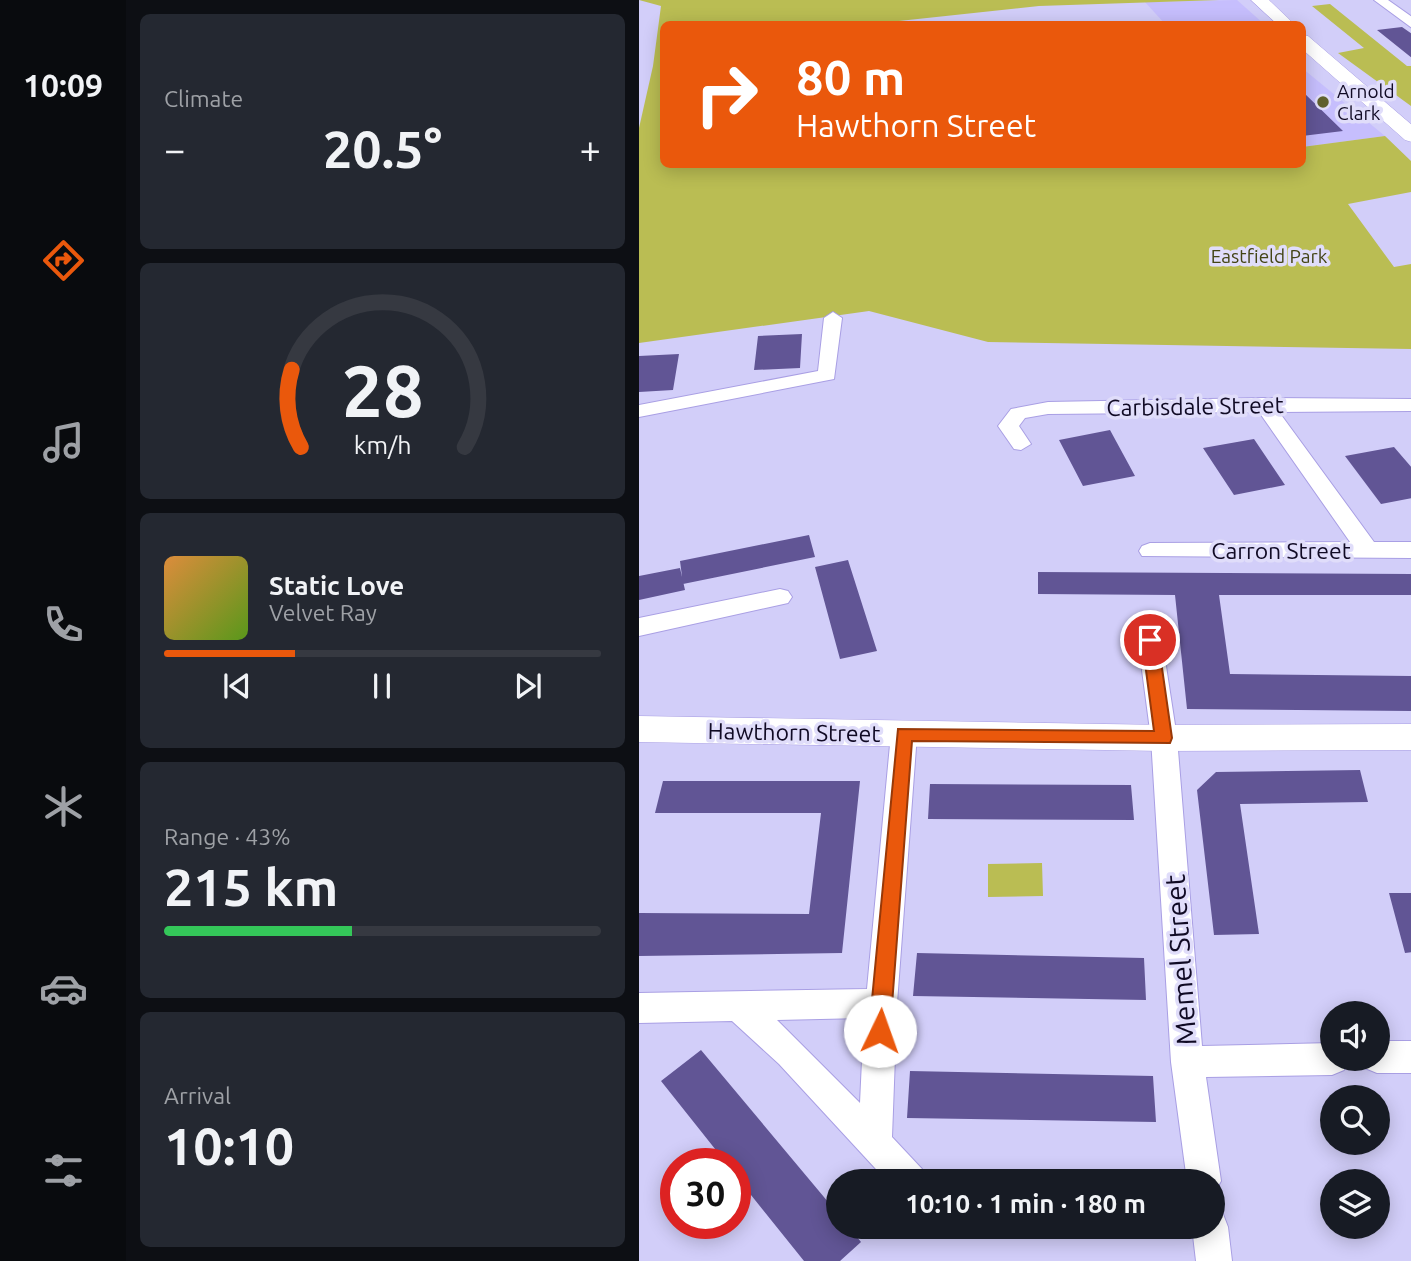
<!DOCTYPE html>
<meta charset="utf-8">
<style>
:root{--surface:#171b24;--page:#242831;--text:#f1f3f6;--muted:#9ea1a6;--line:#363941;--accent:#ea580c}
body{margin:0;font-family:Ubuntu,sans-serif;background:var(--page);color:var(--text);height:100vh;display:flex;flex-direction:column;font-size:26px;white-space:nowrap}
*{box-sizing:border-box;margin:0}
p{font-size:23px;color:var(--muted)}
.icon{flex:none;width:38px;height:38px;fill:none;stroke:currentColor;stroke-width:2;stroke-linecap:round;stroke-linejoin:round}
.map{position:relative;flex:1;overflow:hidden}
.panel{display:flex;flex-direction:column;gap:14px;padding:14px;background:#0d0f14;width:513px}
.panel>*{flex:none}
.top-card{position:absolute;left:21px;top:21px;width:646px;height:147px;border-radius:10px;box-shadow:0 4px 18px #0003;background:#ea580c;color:#fff;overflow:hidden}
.buttons{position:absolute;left:681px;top:1001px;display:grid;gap:14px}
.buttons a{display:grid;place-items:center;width:70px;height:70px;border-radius:50%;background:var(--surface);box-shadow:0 4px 18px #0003;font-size:35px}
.speed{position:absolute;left:21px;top:1148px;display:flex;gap:14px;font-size:35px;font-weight:700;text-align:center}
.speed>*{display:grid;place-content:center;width:91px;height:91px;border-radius:50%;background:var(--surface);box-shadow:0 4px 18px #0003;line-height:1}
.speed .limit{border:10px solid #d22;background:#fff;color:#111}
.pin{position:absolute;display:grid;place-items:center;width:60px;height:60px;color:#fff;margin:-30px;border:4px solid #fff;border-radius:50%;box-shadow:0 2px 7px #0007}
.me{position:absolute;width:77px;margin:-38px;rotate:3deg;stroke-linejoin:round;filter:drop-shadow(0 0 5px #0008)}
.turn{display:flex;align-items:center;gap:24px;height:147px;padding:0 21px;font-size:32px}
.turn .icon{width:91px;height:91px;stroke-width:2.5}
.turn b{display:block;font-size:49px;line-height:60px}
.big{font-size:52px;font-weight:700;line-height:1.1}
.panel .tile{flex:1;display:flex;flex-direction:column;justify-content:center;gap:10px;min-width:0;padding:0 24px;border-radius:10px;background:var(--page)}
.panel .dial{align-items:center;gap:0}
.dial svg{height:182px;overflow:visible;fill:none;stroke:var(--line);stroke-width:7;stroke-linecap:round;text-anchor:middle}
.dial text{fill:var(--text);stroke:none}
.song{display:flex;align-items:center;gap:21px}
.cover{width:84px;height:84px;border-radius:10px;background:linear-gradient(135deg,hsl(30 70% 55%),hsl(90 70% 35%))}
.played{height:7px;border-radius:4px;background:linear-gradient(90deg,var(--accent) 30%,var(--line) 30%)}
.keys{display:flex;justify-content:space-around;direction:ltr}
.heat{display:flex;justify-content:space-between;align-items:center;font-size:38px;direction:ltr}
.charge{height:10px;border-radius:5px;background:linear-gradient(90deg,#34c759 43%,var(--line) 0)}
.trip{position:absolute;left:187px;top:1169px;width:399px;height:70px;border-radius:35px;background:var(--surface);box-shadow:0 4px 18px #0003;font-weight:700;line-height:70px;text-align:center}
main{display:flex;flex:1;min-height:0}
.dock{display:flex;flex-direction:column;width:126px;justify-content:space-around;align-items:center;background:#090b0e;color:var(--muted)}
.dock .icon{width:49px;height:49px}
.dock .current{color:var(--accent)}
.dock b{font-size:32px;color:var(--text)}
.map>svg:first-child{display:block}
</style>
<main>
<nav class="dock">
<b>10:09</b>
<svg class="icon current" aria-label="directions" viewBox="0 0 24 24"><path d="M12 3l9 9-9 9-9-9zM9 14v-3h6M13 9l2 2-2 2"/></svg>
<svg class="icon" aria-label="music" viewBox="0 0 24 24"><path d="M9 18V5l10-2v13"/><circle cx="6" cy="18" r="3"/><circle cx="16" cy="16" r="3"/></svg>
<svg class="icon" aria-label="phone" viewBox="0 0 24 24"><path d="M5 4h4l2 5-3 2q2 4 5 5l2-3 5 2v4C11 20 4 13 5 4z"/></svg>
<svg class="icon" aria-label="climate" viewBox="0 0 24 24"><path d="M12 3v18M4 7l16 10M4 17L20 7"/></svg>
<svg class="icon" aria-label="car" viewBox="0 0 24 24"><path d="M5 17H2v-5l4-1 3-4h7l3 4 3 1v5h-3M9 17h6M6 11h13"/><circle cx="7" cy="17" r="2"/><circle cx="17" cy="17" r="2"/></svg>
<svg class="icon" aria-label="filters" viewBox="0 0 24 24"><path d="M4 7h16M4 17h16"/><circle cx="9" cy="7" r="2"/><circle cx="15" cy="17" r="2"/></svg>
</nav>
<section class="panel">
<div class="tile"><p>Climate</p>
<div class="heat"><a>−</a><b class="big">20.5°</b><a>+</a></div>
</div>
<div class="tile dial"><svg viewBox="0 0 100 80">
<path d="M14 69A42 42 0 1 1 86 69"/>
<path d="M14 69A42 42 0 0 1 10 35" stroke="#ea580c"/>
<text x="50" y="56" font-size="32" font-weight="700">28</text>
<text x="50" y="72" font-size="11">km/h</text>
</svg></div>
<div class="tile">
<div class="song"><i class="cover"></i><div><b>Static Love</b><p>Velvet Ray</p></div></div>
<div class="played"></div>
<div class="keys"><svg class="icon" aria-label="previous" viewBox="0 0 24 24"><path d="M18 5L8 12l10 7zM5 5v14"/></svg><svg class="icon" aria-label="pause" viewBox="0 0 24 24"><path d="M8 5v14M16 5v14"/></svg><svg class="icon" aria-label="next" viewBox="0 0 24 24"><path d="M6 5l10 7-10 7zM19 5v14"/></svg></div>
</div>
<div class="tile"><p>Range · 43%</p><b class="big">215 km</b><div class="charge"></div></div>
<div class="tile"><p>Arrival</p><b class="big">10:10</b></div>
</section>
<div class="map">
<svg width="773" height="1261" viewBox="0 0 773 1261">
<rect width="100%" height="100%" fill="#d2cef9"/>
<path fill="#c6befd" d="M 598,0 L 625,24 L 526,24 L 506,2 Z
M 663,68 L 746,136 L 663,147 Z"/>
<path fill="#babd53" d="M 0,0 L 580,0 L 400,6 L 232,24 L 24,24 L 24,164 L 663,164 L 663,147 L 746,136 L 772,161 L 772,192 L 709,204 L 755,267 L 772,264 L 772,349 L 349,342 L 230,311 L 0,343 L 0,128 L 14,66 L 22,6 Z
M 691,4 L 768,66 L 772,66 L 772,106 L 699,53 L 725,48 L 673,6 Z
M 403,863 L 404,896 L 349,897 L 349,864 Z"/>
<path fill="#615595" d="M 763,27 L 773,34 L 773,58 L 738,30 Z
M 663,91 L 704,131 L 663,136 Z
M 163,334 L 161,368 L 115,370 L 119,336 Z
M 40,354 L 34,390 L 0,392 L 0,356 Z
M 471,430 L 496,476 L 444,486 L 420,440 Z
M 615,439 L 646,485 L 595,495 L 564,448 Z
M 755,447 L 773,468 L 773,498 L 742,504 L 706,456 Z
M 170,535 L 176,557 L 44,584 L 41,561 Z
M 209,560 L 238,651 L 201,659 L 176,567 Z
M 41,568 L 46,590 L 0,600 L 0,576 Z
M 399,572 L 773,574 L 773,595 L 580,595 L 591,674 L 773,676 L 773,711 L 548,709 L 536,595 L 399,594 Z
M 721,770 L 729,802 L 601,804 L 620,934 L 575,935 L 558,790 L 577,772 Z
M 24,781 L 221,781 L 203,953 L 0,956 L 0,913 L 170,914 L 182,813 L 16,813 Z
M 291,784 L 492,785 L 495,820 L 289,819 Z
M 750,893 L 773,893 L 773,952 L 766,953 Z
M 278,953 L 505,958 L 507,1000 L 274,996 Z
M 62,1050 L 200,1215 L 200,1227 L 210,1227 L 222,1242 L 201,1261 L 165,1261 L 96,1175 L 96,1164 L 88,1164 L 22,1081 Z
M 271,1071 L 514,1076 L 517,1122 L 268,1118 Z"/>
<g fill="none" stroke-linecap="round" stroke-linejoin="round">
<g stroke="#a99fe4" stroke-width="2">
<path id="minor" d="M 735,0 L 749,0 L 773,17 L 773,28 Z
M 194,312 L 203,318 L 195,379 L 0,417 L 0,405 L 179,371 L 185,318 Z
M 624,398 L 773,399 L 773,411 L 640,412 L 735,542 L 773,542 L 773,558 L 503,556 L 500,551 L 503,546 L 511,543 L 711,542 L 620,412 L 409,414 L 386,418 L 380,426 L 392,444 L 382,450 L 375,449 L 359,426 L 372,409 L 409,402 Z
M 141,589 L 149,591 L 153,597 L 149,603 L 0,636 L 0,618 Z
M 511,631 L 520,634 L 523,640 L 538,738 L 563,1046 L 693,1043 L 693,1059 L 709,1059 L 705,1070 L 693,1075 L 567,1077 L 582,1181 L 574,1195 L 574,1181 L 548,1181 L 532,1062 L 512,738 L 499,640 L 502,634 Z
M 265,724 L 274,727 L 278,734 L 258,1003 L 253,1137 L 283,1169 L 288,1181 L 248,1181 L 140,1064 L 93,1021 L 0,1023 L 0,993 L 228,989 L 252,734 L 256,727 ZM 225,1018 L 221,1103 L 138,1020 Z
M 738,1041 L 773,1041 L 773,1073 L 738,1073 L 726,1068 L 722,1059 L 738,1059 Z
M 574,1210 L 584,1214 L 589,1227 L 593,1261 L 557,1261 L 553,1227 L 574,1227 Z"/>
</g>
<g stroke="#a99fe4" stroke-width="1">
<path id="major" d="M 612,0 L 630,0 L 655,24 L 638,24 Z
M 663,35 L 669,36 L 773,125 L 773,142 L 766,140 L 663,49 Z
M 0,716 L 525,725 L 773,724 L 773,750 L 525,751 L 0,742 Z"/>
</g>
<use href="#minor" fill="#fff" fill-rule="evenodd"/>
<use href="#major" fill="#fff" fill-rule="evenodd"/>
</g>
<path fill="#ea580c" stroke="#983908" stroke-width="2" d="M 511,635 L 519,640 L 533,738 L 531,743 L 273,741 L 251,1031 L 248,1038 L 241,1041 L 233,1038 L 230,1031 L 259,729 L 515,731 L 503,640 Z"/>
<circle fill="#60612e" stroke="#e0ddfa" stroke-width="2.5" cx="684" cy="102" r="7"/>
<g text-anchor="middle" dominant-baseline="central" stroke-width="7" stroke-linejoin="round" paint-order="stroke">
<g font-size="19" fill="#100a24" stroke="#e0ddfa" text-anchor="start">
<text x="698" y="91">Arnold<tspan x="698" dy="22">Clark</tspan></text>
</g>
<g font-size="19" fill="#434416" stroke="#e0ddfa">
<text x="630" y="256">Eastfield Park</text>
</g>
<g font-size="23" fill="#100a24" stroke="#e0ddfa">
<text transform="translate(556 406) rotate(-1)">Carbisdale Street</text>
<text x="642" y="550">Carron Street</text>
<text transform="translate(155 732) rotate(1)">Hawthorn Street</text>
</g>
<g font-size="28" fill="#100a24" stroke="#e0ddfa">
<text transform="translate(541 960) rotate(-94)">Memel Street</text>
</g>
</g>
</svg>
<div class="buttons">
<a><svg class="icon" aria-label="sound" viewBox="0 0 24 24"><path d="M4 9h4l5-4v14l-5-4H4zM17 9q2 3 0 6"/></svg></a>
<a><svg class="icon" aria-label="search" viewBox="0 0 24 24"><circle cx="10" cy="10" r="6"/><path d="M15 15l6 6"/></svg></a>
<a><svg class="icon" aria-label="layers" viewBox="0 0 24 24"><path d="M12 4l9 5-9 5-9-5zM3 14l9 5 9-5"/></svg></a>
</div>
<div class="speed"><div class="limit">30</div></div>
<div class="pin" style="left:511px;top:640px;background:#d93025"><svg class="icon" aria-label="arrive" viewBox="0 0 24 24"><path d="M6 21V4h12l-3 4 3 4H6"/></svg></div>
<svg class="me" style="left:241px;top:1031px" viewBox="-20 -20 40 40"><circle r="19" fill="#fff"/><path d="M0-13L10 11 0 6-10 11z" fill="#ea580c"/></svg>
<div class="trip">10:10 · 1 min · 180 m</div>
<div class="top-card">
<div class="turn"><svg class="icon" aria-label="right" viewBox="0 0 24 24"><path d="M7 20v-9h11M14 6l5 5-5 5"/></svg><div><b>80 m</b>Hawthorn Street</div></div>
</div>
</div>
</main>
